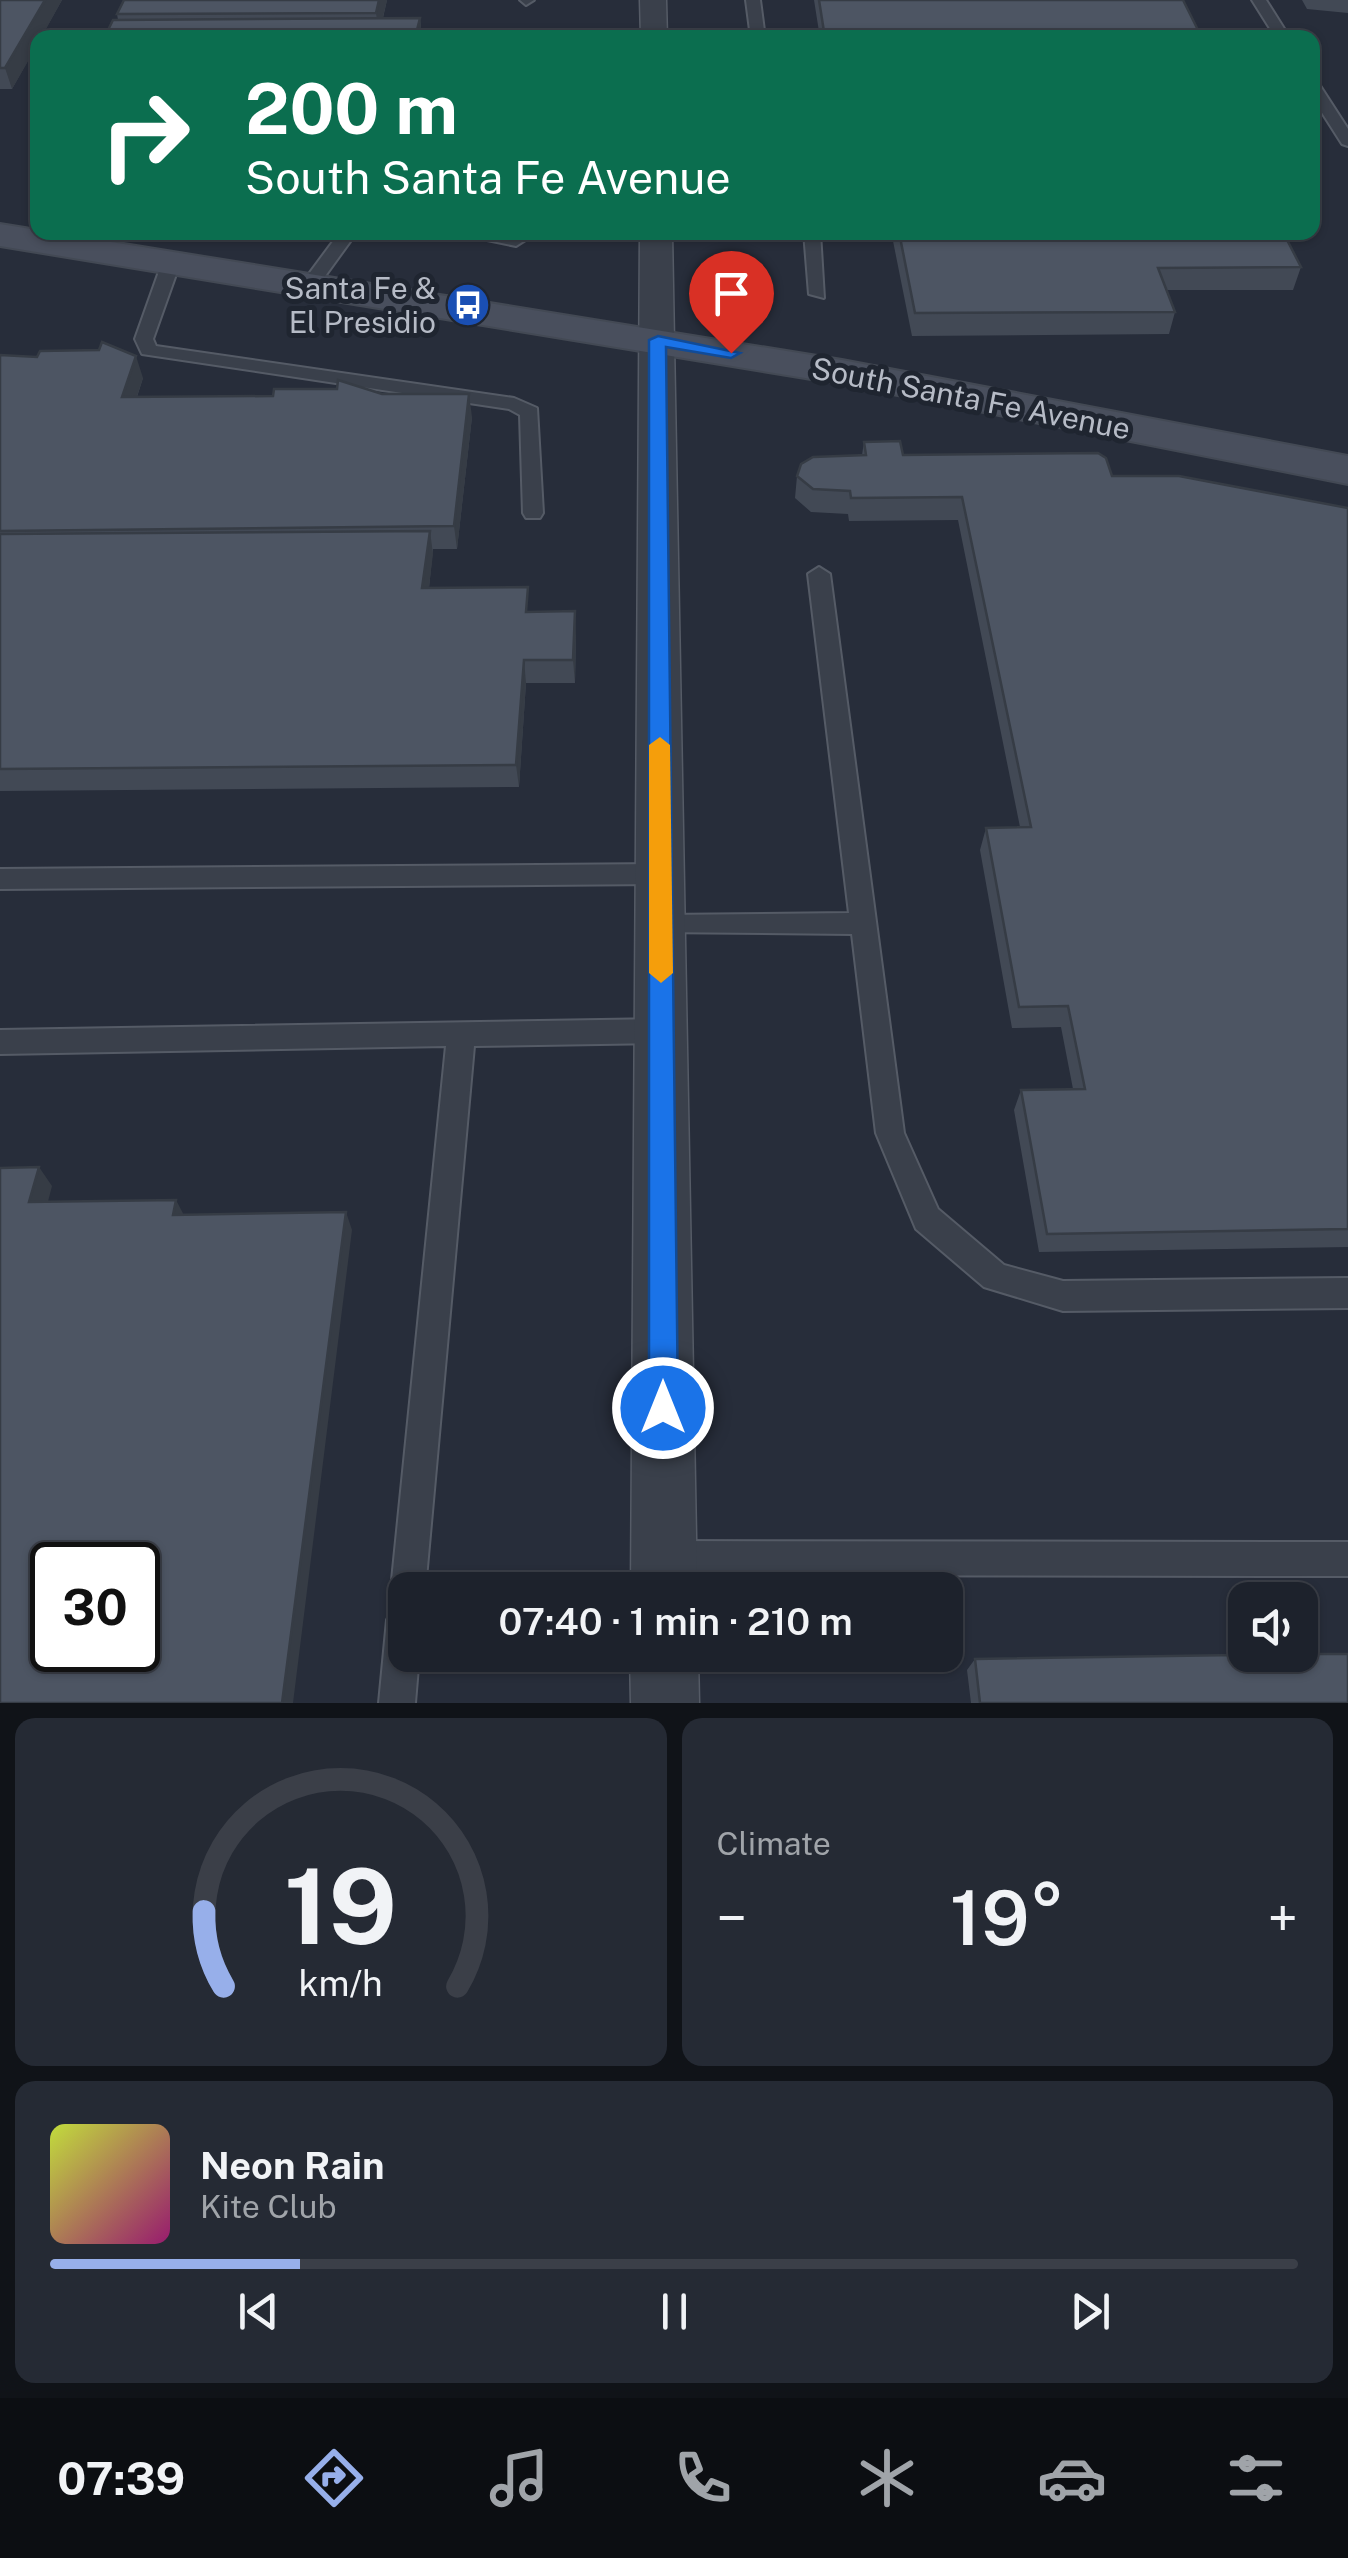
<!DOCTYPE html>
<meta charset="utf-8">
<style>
:root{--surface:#1d222c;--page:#252a34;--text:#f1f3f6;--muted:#a0a4a9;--line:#3b3f48;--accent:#97afea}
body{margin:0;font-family:"Public Sans",sans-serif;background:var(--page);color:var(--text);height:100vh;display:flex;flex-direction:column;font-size:38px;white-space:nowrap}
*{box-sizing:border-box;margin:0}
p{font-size:32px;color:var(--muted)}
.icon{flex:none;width:55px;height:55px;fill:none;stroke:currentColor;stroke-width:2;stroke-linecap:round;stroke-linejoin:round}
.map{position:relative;height:1703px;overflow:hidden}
.details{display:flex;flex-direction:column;gap:15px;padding:15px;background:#101318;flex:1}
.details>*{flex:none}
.hud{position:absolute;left:30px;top:30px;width:1290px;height:210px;border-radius:20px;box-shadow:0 2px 8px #0004,0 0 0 2px var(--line);background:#0b6e4f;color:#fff;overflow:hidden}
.controls{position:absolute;left:1228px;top:1582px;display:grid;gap:20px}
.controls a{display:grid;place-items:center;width:90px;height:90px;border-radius:20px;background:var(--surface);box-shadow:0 2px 8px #0004,0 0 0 2px var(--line);font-size:50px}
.speed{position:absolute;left:30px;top:1542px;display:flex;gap:20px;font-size:50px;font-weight:700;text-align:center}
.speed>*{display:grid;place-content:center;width:130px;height:130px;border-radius:50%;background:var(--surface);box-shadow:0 2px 8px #0004,0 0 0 2px var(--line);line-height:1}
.speed .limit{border:5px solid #111;border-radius:15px;background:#fff;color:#111}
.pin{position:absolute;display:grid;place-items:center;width:85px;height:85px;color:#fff;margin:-102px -42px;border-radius:50% 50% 50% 0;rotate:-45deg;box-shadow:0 0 10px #0007}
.pin .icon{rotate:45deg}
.me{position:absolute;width:110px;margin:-55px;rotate:0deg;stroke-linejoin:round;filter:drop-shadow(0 0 8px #0008)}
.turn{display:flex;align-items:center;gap:35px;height:210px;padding:0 50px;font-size:45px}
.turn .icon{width:130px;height:130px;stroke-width:2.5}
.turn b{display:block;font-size:70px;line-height:85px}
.big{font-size:75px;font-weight:600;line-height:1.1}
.details .tile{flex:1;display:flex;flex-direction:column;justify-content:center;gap:15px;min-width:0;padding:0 35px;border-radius:20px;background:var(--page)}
.details .dial{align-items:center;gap:0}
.dial svg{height:260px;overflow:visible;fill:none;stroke:var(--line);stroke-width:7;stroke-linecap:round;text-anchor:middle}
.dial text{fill:var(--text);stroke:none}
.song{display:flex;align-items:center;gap:30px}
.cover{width:120px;height:120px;border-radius:15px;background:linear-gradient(135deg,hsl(70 70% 55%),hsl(320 70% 35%))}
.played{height:10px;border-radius:5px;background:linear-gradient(90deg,var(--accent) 20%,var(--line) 20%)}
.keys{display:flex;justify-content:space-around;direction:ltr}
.heat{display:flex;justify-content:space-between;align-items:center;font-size:55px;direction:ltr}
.details .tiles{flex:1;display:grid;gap:15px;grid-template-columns:1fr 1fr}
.tile:last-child{grid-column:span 2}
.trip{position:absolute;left:388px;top:1572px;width:575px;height:100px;border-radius:20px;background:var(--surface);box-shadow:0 2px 8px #0004,0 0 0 2px var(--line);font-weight:600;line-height:100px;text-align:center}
.menu{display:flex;height:160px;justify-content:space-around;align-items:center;background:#0c0e12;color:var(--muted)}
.menu .icon{width:70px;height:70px}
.menu .selected{color:var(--accent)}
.menu b{font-size:45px;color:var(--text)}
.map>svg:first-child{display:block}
</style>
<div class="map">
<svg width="1348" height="1703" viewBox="0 0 1348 1703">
<rect width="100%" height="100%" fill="#272d3a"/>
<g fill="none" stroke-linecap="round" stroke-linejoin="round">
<g stroke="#555b66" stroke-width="4">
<path id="lane" d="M 520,0 L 534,0 L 526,5 Z
M 746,0 L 760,0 L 765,38 L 751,38 Z
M 1252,0 L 1266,0 L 1290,38 L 1276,38 Z
M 1312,80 L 1317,81 L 1348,129 L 1348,146 L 1342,144 L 1312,97 Z
M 340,232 L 357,232 L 315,290 L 303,290 L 300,286 Z
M 448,232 L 538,232 L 516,246 Z
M 804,232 L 820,232 L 824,298 L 809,294 Z
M 171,258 L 180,263 L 153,339 L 156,346 L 514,398 L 537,408 L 543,513 L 540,518 L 526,518 L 523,513 L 520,415 L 509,409 L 142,354 L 135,339 L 162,263 Z
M 819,567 L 830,574 L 904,1133 L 938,1209 L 1004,1265 L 1063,1281 L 1348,1278 L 1348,1308 L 1063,1311 L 984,1287 L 916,1229 L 876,1133 L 852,934 L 652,932 L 648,925 L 652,918 L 661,915 L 849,913 L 808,574 Z
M 660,864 L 669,867 L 673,874 L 669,881 L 660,884 L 0,889 L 0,869 Z
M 662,1019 L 672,1023 L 676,1031 L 672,1039 L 662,1043 L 474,1046 L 425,1590 L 405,1590 L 405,1655 L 419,1655 L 415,1703 L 379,1703 L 387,1620 L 393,1608 L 400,1604 L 391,1590 L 446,1046 L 0,1054 L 0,1030 Z
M 664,1541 L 1348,1542 L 1348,1576 L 664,1575 L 652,1570 L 647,1558 L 652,1546 Z"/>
</g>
<g stroke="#555b66" stroke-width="3">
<path id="street" d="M 640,0 L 666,0 L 667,38 L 641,38 Z
M 640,232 L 672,232 L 697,1590 L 631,1590 Z
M 630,1655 L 698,1655 L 699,1703 L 631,1703 Z"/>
</g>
<g stroke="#434954" stroke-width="4">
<path id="secondary" d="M 0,224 L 842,360 L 1348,456 L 1348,484 L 842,384 L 0,246 Z"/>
</g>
<use href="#lane" fill="#3a404b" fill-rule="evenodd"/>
<use href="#street" fill="#3a404b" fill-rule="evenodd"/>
<use href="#secondary" fill="#494f5d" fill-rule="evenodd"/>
</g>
<path fill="#424955" d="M 0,0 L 62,0 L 12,89 L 0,89 Z
M 124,0 L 387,0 L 383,18 L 420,18 L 422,38 L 104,38 L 118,20 L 117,14 Z
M 814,0 L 1183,0 L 1202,38 L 820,38 Z
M 1302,0 L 1348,0 L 1348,13 L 1307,9 Z
M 886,232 L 1283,232 L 1301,267 L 1293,290 L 1167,290 L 1175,312 L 1169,334 L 912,336 L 893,241 L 888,241 Z
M 0,355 L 143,378 L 137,397 L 382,394 L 472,417 L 457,549 L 433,549 L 429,588 L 530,612 L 576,634 L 575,683 L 526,683 L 519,787 L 0,791 Z
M 864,442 L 903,455 L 1112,476 L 1348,508 L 1348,1247 L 1039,1252 L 1014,1110 L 1021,1090 L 1073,1089 L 1061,1027 L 1012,1028 L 980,850 L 986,828 L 1020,827 L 958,520 L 849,521 L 848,514 L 811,512 L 795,498 L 797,476 L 862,455 Z
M 975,1659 L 1348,1703 L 971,1703 L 967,1670 Z"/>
<path fill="#363c45" d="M 45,0 L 62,0 L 41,38 L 38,38 L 38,44 L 12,89 L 5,68 Z
M 379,0 L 387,0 L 379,33 L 376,13 Z
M 420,18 L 422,38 L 415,38 Z
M 136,356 L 143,378 L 129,420 L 122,397 Z
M 469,394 L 472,417 L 457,549 L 454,526 Z
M 430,531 L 433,554 L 426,611 L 422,588 Z
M 575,611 L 576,634 L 575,683 L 573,660 Z
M 524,660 L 526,683 L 519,787 L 516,765 Z
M 39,1167 L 52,1186 L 43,1221 L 29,1202 Z
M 176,1200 L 186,1219 L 173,1215 Z
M 346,1212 L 352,1230 L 293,1703 L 282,1703 Z"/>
<path fill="#4d5563" stroke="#363c45" stroke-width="2.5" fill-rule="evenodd" d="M 0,0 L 45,0 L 5,68 L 0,68 Z
M 124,0 L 379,0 L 376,13 L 117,14 Z
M 819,0 L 1183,0 L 1202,38 L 825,38 Z
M 420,18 L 415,38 L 104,38 L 113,20 Z
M 899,232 L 1283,232 L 1301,267 L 1158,268 L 1175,312 L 915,313 Z
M 102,342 L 136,356 L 122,397 L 273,396 L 274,389 L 337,389 L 338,380 L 382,394 L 469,394 L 454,526 L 0,531 L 0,355 L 37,357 L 40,351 L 99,350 Z
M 900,441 L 903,455 L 1098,453 L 1106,458 L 1112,476 L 1179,476 L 1348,508 L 1348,1229 L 1047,1234 L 1021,1090 L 1085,1089 L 1068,1006 L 1019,1007 L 986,828 L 1031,827 L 962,497 L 851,498 L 850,491 L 813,489 L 797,476 L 801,464 L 813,457 L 866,455 L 864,442 Z
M 430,531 L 422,588 L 528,587 L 526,612 L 575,611 L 573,660 L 524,660 L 516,765 L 0,769 L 0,534 Z
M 39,1167 L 29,1202 L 176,1200 L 173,1215 L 346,1212 L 282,1703 L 0,1703 L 0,1168 ZM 52,1565 L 138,1565 L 138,1650 L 52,1650 Z
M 1300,1654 L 1348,1654 L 1348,1703 L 980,1703 L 975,1659 Z"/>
<path fill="#1a73e8" stroke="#114b97" stroke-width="2.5" d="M 658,336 L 740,353 L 731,358 L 666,347 L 678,1408 L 674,1418 L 663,1422 L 653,1418 L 649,1408 L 649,340 Z"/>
<path fill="#f59e0b" d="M 660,737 L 670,745 L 673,973 L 661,983 L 649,973 L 649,745 Z"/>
<defs>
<g id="bus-disc" transform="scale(2.25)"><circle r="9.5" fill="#1a4fb4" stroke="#1f2530"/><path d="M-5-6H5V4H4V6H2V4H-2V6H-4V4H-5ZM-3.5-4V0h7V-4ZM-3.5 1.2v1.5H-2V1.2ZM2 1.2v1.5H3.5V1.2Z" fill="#fff"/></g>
</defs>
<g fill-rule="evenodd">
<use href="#bus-disc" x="468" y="305"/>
</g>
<g text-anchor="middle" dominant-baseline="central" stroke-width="10" stroke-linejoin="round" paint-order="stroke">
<g font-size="30" fill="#b6bbc6" stroke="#1f2530" text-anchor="end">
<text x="436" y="288">Santa Fe &amp;<tspan x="436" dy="34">El Presidio</tspan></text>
</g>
<g font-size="30" fill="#b6bbc6" stroke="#1f2530">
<text transform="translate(971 398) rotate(11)">South Santa Fe Avenue</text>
</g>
</g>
</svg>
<div class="controls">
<a><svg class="icon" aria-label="sound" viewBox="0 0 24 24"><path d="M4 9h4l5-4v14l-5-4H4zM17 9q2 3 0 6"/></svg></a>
</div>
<div class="speed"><div class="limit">30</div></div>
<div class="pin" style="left:731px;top:353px;background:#d93025"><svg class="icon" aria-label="arrive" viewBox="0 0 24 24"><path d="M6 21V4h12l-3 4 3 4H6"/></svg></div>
<svg class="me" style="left:663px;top:1408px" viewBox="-20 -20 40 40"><circle r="17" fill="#1a73e8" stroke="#fff" stroke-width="3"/><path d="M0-11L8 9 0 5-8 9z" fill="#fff"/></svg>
<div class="trip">07:40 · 1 min · 210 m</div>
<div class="hud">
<div class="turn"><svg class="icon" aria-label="right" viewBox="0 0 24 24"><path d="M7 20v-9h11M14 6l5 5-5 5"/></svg><div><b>200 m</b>South Santa Fe Avenue</div></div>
</div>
</div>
<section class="details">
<div class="tiles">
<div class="tile dial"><svg viewBox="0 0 100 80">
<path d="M14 69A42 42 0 1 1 86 69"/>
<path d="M14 69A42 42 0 0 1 8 46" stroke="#97afea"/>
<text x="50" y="56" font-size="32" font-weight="700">19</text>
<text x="50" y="72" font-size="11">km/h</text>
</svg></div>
<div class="tile"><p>Climate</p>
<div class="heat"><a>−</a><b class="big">19°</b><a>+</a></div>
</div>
<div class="tile">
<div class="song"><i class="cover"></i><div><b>Neon Rain</b><p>Kite Club</p></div></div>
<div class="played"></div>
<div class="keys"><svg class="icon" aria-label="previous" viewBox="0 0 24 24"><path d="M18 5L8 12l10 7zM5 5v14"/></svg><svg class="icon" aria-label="pause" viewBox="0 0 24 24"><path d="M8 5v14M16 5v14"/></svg><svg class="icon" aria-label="next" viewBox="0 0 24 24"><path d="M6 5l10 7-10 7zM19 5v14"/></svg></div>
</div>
</div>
</section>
<nav class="menu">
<b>07:39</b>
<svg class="icon selected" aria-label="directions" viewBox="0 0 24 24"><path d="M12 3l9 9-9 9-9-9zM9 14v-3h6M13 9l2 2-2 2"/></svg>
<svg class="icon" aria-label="music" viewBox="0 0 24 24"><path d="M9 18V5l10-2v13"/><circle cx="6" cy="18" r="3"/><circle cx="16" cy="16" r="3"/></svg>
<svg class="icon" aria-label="phone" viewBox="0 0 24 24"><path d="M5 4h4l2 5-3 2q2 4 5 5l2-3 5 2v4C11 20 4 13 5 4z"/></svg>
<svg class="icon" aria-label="climate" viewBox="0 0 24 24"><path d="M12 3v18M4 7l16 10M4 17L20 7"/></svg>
<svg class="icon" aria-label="car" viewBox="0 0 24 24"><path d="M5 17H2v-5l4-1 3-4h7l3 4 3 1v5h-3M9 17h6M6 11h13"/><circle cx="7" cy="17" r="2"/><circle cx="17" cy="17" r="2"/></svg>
<svg class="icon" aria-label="filters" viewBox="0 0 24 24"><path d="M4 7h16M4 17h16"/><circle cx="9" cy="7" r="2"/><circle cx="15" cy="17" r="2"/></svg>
</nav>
